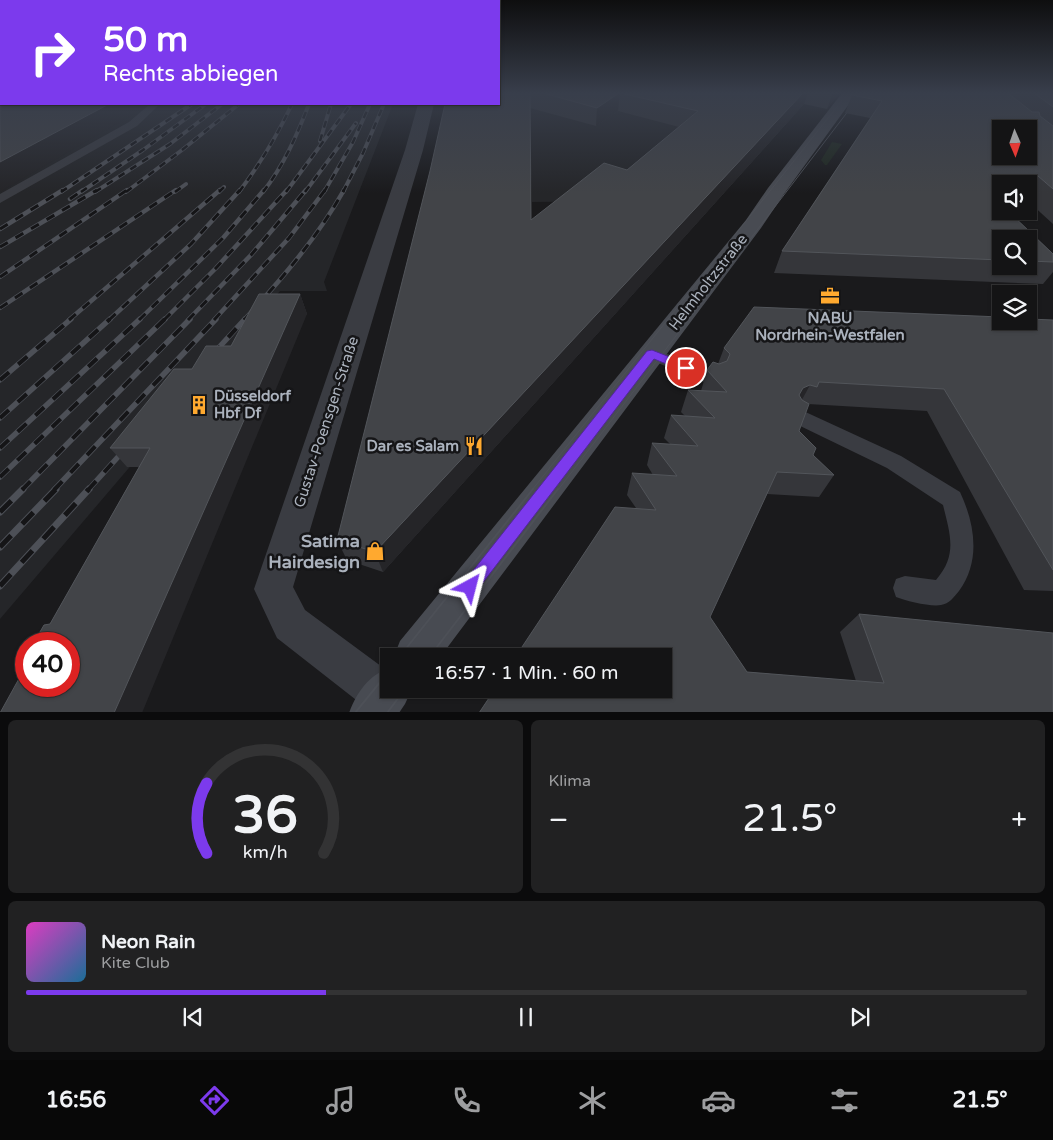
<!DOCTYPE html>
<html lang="de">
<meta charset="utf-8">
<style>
:root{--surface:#141415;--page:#212122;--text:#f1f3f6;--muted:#9d9ea0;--line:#333334;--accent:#7c3aed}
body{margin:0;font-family:"Varela Round",sans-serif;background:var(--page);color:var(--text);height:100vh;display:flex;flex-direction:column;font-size:19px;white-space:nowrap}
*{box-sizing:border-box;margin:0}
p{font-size:16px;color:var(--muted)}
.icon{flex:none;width:28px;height:28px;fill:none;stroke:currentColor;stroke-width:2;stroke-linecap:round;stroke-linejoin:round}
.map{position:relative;height:712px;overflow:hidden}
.sheet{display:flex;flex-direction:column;gap:8px;padding:8px;background:#0b0b0c;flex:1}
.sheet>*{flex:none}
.banner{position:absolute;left:0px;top:0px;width:500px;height:105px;box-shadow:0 1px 4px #0004,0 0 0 1px var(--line);background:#7c3aed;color:#fff;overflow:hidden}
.needle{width:32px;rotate:178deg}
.buttons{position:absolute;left:992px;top:120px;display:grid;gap:10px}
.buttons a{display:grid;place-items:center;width:45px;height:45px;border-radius:0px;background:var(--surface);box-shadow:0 1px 4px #0004,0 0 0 1px var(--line);font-size:25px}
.speed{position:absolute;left:15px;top:632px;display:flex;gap:10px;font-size:25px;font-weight:700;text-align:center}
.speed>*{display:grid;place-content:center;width:65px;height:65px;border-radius:50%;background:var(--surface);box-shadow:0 1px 4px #0004,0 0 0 1px var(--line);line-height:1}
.speed .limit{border:8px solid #d22;background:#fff;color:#111}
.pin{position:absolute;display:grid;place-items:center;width:42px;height:42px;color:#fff;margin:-21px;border:2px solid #fff;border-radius:50%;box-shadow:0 1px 5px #0007}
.me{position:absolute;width:55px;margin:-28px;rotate:38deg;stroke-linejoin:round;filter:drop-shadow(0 0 4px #0008)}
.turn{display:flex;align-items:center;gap:18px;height:105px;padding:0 20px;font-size:22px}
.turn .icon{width:65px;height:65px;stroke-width:2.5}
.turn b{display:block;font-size:35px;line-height:42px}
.big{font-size:38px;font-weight:600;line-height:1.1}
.sheet .widget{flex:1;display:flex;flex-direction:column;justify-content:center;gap:8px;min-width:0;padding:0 18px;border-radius:8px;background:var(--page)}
.sheet .dial{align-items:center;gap:0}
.dial svg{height:130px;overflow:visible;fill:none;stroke:var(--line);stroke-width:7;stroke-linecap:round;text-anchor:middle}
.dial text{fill:var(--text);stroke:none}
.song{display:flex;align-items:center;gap:15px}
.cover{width:60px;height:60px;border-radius:8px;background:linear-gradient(135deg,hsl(310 70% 55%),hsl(200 70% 35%))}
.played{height:5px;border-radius:2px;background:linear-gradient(90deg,var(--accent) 30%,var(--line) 30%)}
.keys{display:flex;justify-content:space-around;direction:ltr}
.heat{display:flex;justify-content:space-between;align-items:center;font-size:28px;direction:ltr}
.sheet .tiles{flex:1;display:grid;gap:8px;grid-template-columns:1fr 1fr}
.widget:last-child{grid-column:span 2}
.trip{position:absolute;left:380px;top:648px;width:292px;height:50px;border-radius:0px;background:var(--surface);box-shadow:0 1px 4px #0004,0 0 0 1px var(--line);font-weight:600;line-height:50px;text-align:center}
.menu{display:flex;height:80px;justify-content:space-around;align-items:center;background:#080808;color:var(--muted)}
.menu .icon{width:35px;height:35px}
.menu .on{color:var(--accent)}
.menu b{font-size:22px;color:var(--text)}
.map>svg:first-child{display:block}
</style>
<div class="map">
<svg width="1053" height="713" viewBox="0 0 1053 713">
<rect width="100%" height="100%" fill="#1a1a1c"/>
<path fill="#252629" d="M 519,93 L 783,127 L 698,221 L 638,201 L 532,202 L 531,173 Z
M 130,104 L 393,104 L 324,282 L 327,291 L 280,291 L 0,619 L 0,180 Z"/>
<path fill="#1f281f" d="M 832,142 L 842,144 L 827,165 L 825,165 L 821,160 Z"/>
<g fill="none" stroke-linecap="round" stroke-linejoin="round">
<path fill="#3a3c42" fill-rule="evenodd" d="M 150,104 L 160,104 L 137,126 L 0,203 L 0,194 L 129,122 Z
M 652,348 L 717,373 L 720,378 L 717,383 L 711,385 L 646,358 L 643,354 L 646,350 Z
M 799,409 L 901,456 L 960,492 C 975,524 981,561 959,591 C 954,597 949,604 941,605 C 931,607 906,601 896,597 L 893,588 L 896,579 L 905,576 L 936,580 C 958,555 950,534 943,505 L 887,468 L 792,422 L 789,417 L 792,412 Z"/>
<path fill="#3a3c42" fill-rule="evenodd" d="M 418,104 L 434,104 L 423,150 L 293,587 L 305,610 L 389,672 L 389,689 L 403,689 L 406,695 L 399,710 L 395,713 L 373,713 L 369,710 L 277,638 L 254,589 L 405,150 Z"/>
<path fill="#484b52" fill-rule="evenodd" d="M 842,93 L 857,93 L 784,194 L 761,228 L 441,656 L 394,656 L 400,641 L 746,220 L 768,188 Z
M 389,668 L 389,689 L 412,689 L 405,704 L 399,713 L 349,713 C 357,692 368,676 389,668 Z"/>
<path stroke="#4d5057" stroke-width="1" d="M 532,490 L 848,93
M 558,490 L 862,93"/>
<path stroke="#4d5057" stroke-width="2" d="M 400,656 L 533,489
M 430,656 L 558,489
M 355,713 L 389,671
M 387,713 L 405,689"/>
<g stroke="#4d5057" stroke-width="4">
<path id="rail-far3" d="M 320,141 L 331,104
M 61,192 L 192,104
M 81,192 L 143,150 L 206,104
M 95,192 L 170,144 L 222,104
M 126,192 L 182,150 L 239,104
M 175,192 L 186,184
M 219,192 L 224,187
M 239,192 C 260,164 277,136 292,104
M 263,192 C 284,165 297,135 309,104
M 286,192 L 351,104
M 305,192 L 356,123
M 324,192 L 353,142 L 370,104
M 343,192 L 363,153 L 384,104"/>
</g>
<g stroke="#4d5057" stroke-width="4.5">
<path id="rail-far2" d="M 70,199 L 83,190
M 0,229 L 63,190
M 0,247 L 97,190
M 0,277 L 127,190
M 0,308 L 176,190
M 69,320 L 220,190
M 109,320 L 191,244 L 240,190
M 139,320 L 223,238 L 264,190
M 164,320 L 216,268 L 287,190
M 188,320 L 251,255 L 306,190
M 214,320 L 289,238 L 325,190
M 244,320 C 281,280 317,238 344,190"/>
</g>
<g stroke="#4d5057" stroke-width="5.5">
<path id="rail-far1" d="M 212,355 L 245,319
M 0,380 L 71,319
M 0,418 L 110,319
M 0,448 L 140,319
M 0,477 L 165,319
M 22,490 L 190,319
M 54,490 L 216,319
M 88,490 L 127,447"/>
</g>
<g stroke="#4d5057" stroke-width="7">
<path id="rail" d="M 0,512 L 23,489
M 0,547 L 56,489
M 0,586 L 89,489"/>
</g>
<use href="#rail-far3" stroke="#151517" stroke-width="2.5" stroke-dasharray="7" stroke-linecap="butt"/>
<use href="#rail-far2" stroke="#151517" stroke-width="3" stroke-dasharray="9" stroke-linecap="butt"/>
<use href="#rail-far1" stroke="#151517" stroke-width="4" stroke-dasharray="12" stroke-linecap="butt"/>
<use href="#rail" stroke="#151517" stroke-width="5" stroke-dasharray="16" stroke-linecap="butt"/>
</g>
<path fill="#35363a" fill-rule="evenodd" d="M 499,93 L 839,93 L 827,109 L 804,104 L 383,572 L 347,560 L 337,540 ZM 530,108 L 596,126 L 618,111 L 679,127 L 627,170 L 531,220 Z
M 853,93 L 1053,93 L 1053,224 L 1029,202 L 1029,184 L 1001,211 L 1010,211 L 1009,212 L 1053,254 L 1053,272 L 1043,284 L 774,273 L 782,251 L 870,118 L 845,113 ZM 1001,239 L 1029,239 L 1029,266 L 1001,266 Z
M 300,294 L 307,314 L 50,624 L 139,467 L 127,467 L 110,448 L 192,369 L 231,346 Z
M 1053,320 L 1053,591 L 1024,590 L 927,411 L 808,404 L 799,431 L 813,455 L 834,475 L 819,497 L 767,494 L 710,617 L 747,672 L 856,681 L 840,632 L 859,614 L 1053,713 L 479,713 L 636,508 L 627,495 L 632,473 L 653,475 L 647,465 L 652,443 L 670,444 L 664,438 L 671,415 L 685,416 L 681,412 L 688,390 L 701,391 L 707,370 L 718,364 L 724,348 Z"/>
<path fill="#252528" d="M 620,93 L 618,111 L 596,126 L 597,108 Z
M 803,93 L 808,93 L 804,104 L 383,572 L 375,552 Z
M 833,93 L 839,93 L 827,109 Z
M 109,104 L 147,104 L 137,112 L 0,192 L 0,162 Z
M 1038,176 L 1029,190 L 1029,185 Z
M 300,294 L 307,314 L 142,713 L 114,713 Z
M 810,385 L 798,407 L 791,410 L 803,388 Z"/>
<path fill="#424448" stroke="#52555a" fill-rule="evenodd" d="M 0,93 L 1,93 L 1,104 L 109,104 L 0,162 Z
M 499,93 L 530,93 L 531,220 L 604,163 L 627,170 L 698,111 L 620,93 L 803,93 L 375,552 L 337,540 L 430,171 L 445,104 L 499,104 Z
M 543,93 L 619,93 L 597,108 Z
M 853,93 L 1008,93 L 1032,112 L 1039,112 L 1040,116 L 1053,126 L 1053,189 L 1038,176 L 1029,185 L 1029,184 L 1001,184 L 1001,211 L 1008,211 L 1053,254 L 1053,262 L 1029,261 L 1029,239 L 1001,239 L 1001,260 L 782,251 L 882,101 L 852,95 ZM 1001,129 L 1029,129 L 1029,156 L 1001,156 Z
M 1034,93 L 1053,93 L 1053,107 Z
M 259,294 L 300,294 L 114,713 L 0,713 L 26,666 L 26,686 L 69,686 L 69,644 L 33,644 L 44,625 L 50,624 L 150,448 L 110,448 L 174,369 L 192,369 L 206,346 L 231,346 Z
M 754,307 L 1001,317 L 1001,321 L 1029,321 L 1029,319 L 1053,320 L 1053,570 L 944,389 L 819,382 L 817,387 L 810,385 L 803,388 L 799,395 L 802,400 L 809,404 L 799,431 L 816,448 L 813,455 L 834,475 L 777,472 L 710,617 L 747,672 L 884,683 L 859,614 L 1053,633 L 1053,713 L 479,713 L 495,689 L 664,689 L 664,656 L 516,656 L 615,507 L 656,510 L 632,473 L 677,476 L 652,443 L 698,446 L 671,415 L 715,418 L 688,390 L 727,392 L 707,370 L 713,362 L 719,364 L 727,361 L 730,354 L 724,348 Z"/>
<linearGradient id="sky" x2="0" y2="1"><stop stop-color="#0e0e0f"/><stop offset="0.48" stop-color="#383e4b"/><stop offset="1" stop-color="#383e4b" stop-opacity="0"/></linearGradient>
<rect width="1053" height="193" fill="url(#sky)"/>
<path fill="#7c3aed" stroke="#51269a" d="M 652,350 L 690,365 L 692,368 L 686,372 L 654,359 L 475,593 L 470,595 L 464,593 L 462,587 L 464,582 L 647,351 Z"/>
<defs>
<g id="office-bare" transform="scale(1.5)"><path d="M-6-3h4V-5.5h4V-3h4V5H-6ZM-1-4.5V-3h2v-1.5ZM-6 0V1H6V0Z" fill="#ffa92f" stroke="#151517" stroke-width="2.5" paint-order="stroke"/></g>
<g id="building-bare" transform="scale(1.5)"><path d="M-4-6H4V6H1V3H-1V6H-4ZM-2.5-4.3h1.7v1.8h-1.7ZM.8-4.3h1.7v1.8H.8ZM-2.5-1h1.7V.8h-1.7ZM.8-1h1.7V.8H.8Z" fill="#ffa92f" stroke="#151517" stroke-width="2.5" paint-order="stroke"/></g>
<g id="restaurant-bare" transform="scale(1.5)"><path d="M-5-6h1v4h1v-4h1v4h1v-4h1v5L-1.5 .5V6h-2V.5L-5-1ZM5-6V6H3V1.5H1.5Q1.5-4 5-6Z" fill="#ffa92f" stroke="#151517" stroke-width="2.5" paint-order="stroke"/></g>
<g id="shop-bare" transform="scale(1.5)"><path d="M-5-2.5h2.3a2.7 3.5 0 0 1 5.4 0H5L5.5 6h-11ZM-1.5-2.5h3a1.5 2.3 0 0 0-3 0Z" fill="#ffa92f" stroke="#151517" stroke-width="2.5" paint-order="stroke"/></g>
</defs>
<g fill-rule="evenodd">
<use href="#office-bare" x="830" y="296"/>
<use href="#building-bare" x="199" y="405"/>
<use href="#restaurant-bare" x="474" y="446"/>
<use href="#shop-bare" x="375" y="551"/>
</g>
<g text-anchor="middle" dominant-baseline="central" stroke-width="5" stroke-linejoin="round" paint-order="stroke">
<g font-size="15" fill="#abb2bd" stroke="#151517">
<text transform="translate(708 282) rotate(-52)">Helmholtzstraße</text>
<text transform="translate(326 422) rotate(-72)">Gustav-Poensgen-Straße</text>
</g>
<g font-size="15" font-weight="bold" fill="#abb2bd" stroke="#151517">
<text x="830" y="318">NABU<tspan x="830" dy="17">Nordrhein-Westfalen</tspan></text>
<text x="214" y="396" text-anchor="start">Düsseldorf<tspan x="214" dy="17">Hbf Df</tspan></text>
<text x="459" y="446" text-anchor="end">Dar es Salam</text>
</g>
<g font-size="18" font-weight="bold" fill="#abb2bd" stroke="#151517" text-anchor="end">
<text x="360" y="541">Satima<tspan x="360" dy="21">Hairdesign</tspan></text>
</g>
</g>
</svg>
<div class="buttons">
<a><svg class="needle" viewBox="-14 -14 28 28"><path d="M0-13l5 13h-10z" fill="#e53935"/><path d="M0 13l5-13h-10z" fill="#9d9ea0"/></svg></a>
<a><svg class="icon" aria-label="sound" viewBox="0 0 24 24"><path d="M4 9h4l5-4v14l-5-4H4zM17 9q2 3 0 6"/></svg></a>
<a><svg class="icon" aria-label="search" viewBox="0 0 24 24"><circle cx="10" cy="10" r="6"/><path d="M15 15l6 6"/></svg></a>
<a><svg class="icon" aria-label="layers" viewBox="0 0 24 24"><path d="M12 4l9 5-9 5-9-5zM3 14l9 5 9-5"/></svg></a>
</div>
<div class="speed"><div class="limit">40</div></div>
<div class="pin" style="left:686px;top:368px;background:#d93025"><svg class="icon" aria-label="arrive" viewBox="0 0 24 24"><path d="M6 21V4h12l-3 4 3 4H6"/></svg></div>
<svg class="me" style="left:470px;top:587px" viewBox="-20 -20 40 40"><path d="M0-17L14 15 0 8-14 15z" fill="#7c3aed" stroke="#fff" stroke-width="4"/></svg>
<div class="trip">16:57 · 1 Min. · 60 m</div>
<div class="banner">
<div class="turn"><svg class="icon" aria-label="right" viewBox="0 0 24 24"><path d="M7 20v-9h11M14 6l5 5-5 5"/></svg><div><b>50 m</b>Rechts abbiegen</div></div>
</div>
</div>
<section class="sheet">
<div class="tiles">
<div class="widget dial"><svg viewBox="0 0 100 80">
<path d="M14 69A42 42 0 1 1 86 69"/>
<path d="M14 69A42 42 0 0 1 14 26" stroke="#7c3aed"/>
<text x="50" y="56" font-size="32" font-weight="700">36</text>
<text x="50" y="72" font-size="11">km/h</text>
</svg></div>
<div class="widget"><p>Klima</p>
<div class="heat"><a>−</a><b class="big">21.5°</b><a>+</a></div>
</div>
<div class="widget">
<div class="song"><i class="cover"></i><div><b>Neon Rain</b><p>Kite Club</p></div></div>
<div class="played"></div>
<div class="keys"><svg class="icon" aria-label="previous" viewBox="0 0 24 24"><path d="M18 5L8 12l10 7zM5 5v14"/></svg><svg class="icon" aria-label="pause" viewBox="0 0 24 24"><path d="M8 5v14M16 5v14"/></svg><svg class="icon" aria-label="next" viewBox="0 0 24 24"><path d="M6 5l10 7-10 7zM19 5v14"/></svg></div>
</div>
</div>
</section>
<nav class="menu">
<b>16:56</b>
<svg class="icon on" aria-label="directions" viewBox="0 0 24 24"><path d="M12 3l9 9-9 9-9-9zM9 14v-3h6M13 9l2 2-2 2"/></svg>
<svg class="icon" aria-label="music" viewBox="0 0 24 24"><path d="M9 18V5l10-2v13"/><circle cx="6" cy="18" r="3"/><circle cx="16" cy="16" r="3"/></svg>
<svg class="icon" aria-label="phone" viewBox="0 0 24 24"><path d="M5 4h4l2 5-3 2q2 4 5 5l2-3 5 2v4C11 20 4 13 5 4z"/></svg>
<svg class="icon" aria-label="climate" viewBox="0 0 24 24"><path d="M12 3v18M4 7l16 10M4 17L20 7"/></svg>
<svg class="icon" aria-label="car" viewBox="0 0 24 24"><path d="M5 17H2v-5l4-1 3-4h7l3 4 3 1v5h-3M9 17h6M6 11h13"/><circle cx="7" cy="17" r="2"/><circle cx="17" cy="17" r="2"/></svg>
<svg class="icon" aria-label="filters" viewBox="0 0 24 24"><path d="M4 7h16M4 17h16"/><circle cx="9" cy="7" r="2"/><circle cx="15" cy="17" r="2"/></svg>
<b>21.5°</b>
</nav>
